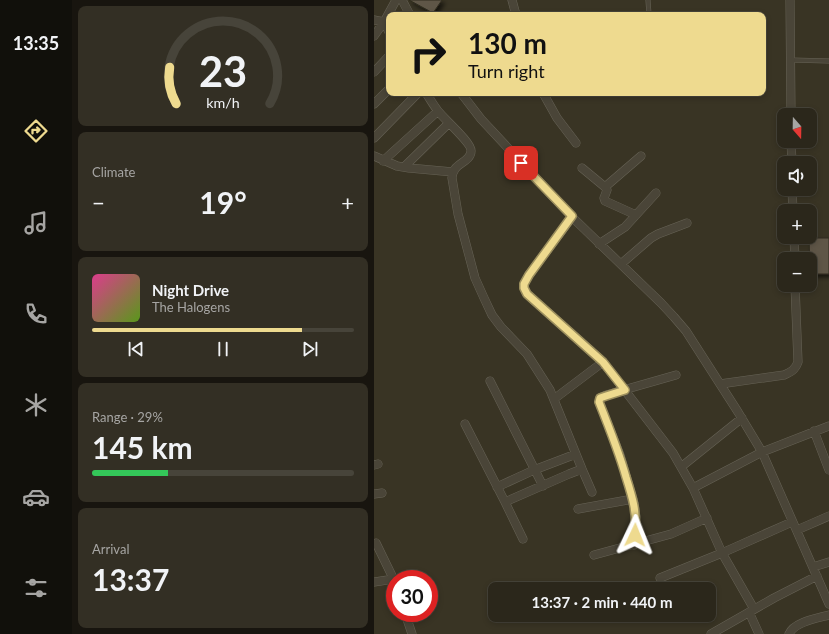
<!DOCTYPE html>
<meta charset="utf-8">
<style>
:root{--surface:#2b271b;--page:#332f24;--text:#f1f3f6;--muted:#a6a5a3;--line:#47443a;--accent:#eeda8f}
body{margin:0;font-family:Lato,sans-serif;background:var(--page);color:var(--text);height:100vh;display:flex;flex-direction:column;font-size:15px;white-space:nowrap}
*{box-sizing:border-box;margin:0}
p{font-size:13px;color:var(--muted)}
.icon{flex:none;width:22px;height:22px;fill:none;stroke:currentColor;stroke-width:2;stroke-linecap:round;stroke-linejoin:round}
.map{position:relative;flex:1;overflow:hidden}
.panel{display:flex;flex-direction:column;gap:6px;padding:6px;background:#18150f;width:302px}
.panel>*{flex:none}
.banner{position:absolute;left:12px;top:12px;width:380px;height:84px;border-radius:8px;box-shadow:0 2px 6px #0003,0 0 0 1px var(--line);background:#eeda8f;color:#111;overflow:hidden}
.needle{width:26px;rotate:160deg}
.tools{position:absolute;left:403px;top:108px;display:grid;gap:8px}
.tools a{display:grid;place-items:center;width:40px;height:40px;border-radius:8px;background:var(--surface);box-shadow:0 2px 6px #0003,0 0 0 1px var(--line);font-size:20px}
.speed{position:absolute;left:12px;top:570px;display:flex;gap:8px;font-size:20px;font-weight:700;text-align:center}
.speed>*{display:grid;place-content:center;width:52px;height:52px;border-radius:50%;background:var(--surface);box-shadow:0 2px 6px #0003,0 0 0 1px var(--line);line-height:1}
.speed .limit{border:6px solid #d22;background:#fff;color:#111}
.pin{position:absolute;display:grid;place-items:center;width:34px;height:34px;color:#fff;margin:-17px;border-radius:8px;box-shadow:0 2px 6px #0006}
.me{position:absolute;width:44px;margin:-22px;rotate:2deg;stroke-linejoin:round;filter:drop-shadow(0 0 3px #0008)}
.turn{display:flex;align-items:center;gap:14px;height:84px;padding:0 16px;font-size:18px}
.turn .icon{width:52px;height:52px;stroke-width:2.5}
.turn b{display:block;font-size:28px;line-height:34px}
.big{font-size:30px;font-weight:700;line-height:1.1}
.panel .tile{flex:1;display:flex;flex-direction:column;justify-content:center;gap:6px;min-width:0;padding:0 14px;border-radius:8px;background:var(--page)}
.panel .dial{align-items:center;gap:0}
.dial svg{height:104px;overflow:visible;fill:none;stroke:var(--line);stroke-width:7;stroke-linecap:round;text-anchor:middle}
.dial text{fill:var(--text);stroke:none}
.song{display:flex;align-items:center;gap:12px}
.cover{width:48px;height:48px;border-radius:6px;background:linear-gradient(135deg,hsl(330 70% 55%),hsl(90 70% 35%))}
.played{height:4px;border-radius:2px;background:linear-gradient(90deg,var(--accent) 80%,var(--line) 80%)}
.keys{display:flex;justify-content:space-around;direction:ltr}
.heat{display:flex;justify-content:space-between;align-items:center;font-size:22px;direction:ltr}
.charge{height:6px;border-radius:3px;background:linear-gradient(90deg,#34c759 29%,var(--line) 0)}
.trip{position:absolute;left:114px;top:582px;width:228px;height:40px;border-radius:8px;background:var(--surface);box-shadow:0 2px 6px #0003,0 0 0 1px var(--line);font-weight:700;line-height:40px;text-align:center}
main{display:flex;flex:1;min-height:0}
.tab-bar{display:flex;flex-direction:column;width:72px;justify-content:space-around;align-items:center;background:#11100b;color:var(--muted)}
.tab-bar .icon{width:28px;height:28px}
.tab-bar .current{color:var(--accent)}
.tab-bar b{font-size:18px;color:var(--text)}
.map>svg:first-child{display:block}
</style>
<main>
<nav class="tab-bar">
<b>13:35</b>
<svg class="icon current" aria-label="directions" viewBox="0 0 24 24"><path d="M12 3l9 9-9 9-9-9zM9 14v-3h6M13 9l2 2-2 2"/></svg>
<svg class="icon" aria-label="music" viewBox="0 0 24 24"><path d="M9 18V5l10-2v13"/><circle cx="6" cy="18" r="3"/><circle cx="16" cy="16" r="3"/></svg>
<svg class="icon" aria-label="phone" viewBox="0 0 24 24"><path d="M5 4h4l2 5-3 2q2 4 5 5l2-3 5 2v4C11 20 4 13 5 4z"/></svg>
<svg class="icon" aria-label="climate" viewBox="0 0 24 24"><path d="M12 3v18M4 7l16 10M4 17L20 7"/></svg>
<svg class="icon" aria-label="car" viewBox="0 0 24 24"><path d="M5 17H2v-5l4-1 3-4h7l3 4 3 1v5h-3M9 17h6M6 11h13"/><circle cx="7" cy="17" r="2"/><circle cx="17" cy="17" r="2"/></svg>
<svg class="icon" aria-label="filters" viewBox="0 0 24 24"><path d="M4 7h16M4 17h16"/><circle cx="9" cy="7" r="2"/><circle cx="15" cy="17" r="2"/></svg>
</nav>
<section class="panel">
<div class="tile dial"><svg viewBox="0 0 100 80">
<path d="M14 69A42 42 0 1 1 86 69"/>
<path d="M14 69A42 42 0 0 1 9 41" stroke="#eeda8f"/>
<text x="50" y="56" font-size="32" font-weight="700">23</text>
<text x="50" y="72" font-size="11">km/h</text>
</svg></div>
<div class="tile"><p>Climate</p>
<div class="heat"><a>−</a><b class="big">19°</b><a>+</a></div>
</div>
<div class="tile">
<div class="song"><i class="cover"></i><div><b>Night Drive</b><p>The Halogens</p></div></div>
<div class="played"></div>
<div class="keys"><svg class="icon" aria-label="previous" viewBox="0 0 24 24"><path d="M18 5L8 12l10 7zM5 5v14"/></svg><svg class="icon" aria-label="pause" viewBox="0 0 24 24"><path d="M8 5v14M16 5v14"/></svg><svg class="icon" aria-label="next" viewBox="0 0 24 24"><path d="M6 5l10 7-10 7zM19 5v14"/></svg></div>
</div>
<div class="tile"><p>Range · 29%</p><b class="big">145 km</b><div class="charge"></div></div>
<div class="tile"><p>Arrival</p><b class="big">13:37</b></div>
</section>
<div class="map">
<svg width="455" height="634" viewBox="0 0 455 634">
<defs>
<filter id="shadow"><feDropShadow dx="3" dy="3" stdDeviation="2" flood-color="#0009"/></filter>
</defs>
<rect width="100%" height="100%" fill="#393424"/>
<path fill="#5e5746" stroke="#302c1f" filter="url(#shadow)" d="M 35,0 L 68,0 L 59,13 Z
M 435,238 L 455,238 L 455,274 L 436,274 Z"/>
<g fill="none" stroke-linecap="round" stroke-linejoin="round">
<g stroke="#676356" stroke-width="5">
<path id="service" d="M 274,0 L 275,15
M 417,60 L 455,61"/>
</g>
<g stroke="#676356" stroke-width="9">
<path id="minor" d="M 28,0 L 36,15
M 138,0 L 142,15
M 416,0 L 417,115
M 0,20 L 10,22 L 15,32
M 0,36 L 10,22 L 22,0
M 0,72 L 15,56
M 52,93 C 56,99 60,106 64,111 C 70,119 98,143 97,151 C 97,160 85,163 81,169 C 79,172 78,175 78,178 L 84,214 L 101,278 L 110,298 L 118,315 L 127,327 L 153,354 L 176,390 L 208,469 L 218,492
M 87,93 L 107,119 L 198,217 L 287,303 L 300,317 L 312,331 L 364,412 L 388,452 L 455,604
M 169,93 L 183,118 L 202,143
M 0,104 L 15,89
M 0,138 L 44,93
M 417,141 L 418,163
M 0,156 L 23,166 L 35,168 L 79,172
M 9,161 L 64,111
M 30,167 L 75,123
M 208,168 L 231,187 L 233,190 L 230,198 L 231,201 L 262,215
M 231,187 L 267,156
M 418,189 L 419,211
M 198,217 L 155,275 L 150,284 L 150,288 L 153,294 L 229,362 L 299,453 L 319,488 L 348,553 L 286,578
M 420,237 L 421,259
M 225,244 L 251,227 L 282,193
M 247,264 L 277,238 L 284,234 L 313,223
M 116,381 L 169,486
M 346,384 L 410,375 C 417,372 421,370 424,362 L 421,285
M 180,399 L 229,362
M 91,424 L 131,502 L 149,539
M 440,431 L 455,470
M 0,465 L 4,464
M 307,467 L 368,418
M 123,487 L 160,470 L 202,454
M 319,488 L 388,452 L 455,426
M 0,494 L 8,493
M 131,502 L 195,474 L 208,469
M 204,509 L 259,499
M 423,530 L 455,516
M 2,543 L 21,582
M 260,545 L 262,517 L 260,503 L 246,455 L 225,402 L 226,398 L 232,395 L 302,375
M 220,555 L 297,534 L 333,518
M 439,567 L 455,562
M 0,582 L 20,579
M 380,609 L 348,553 L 418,522
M 375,612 L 385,634
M 31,613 L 38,634
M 337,634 L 400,598 L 443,576
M 415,634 C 420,622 444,618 455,615"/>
</g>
<use href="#service" stroke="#4a4538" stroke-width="4"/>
<use href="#minor" stroke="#4a4538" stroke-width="8"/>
</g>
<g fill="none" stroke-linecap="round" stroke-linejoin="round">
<g stroke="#9b8e5d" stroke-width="10">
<path id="route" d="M 147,163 L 198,216 L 155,275 L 150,284 L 150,288 L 153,294 L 229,362 L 251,390 L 232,396 L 226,398 L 225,402 C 235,427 245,452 252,477 C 259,499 263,512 261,535"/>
</g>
<use href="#route" stroke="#eeda8f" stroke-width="7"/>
</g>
</svg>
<div class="tools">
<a><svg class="needle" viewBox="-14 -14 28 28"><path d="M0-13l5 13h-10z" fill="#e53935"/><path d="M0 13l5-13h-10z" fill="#a6a5a3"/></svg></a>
<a><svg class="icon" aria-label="sound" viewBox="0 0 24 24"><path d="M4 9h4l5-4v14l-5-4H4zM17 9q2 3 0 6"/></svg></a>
<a>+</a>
<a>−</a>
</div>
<div class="speed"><div class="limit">30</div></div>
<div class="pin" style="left:147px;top:163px;background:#d93025"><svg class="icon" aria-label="arrive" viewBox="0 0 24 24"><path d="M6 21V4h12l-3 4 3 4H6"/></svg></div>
<svg class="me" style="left:261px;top:535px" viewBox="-20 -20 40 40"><path d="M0-17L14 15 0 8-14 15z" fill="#eeda8f" stroke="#fff" stroke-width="4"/></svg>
<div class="trip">13:37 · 2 min · 440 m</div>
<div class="banner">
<div class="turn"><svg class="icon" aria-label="right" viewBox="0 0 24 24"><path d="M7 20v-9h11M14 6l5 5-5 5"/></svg><div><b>130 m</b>Turn right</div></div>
</div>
</div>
</main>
